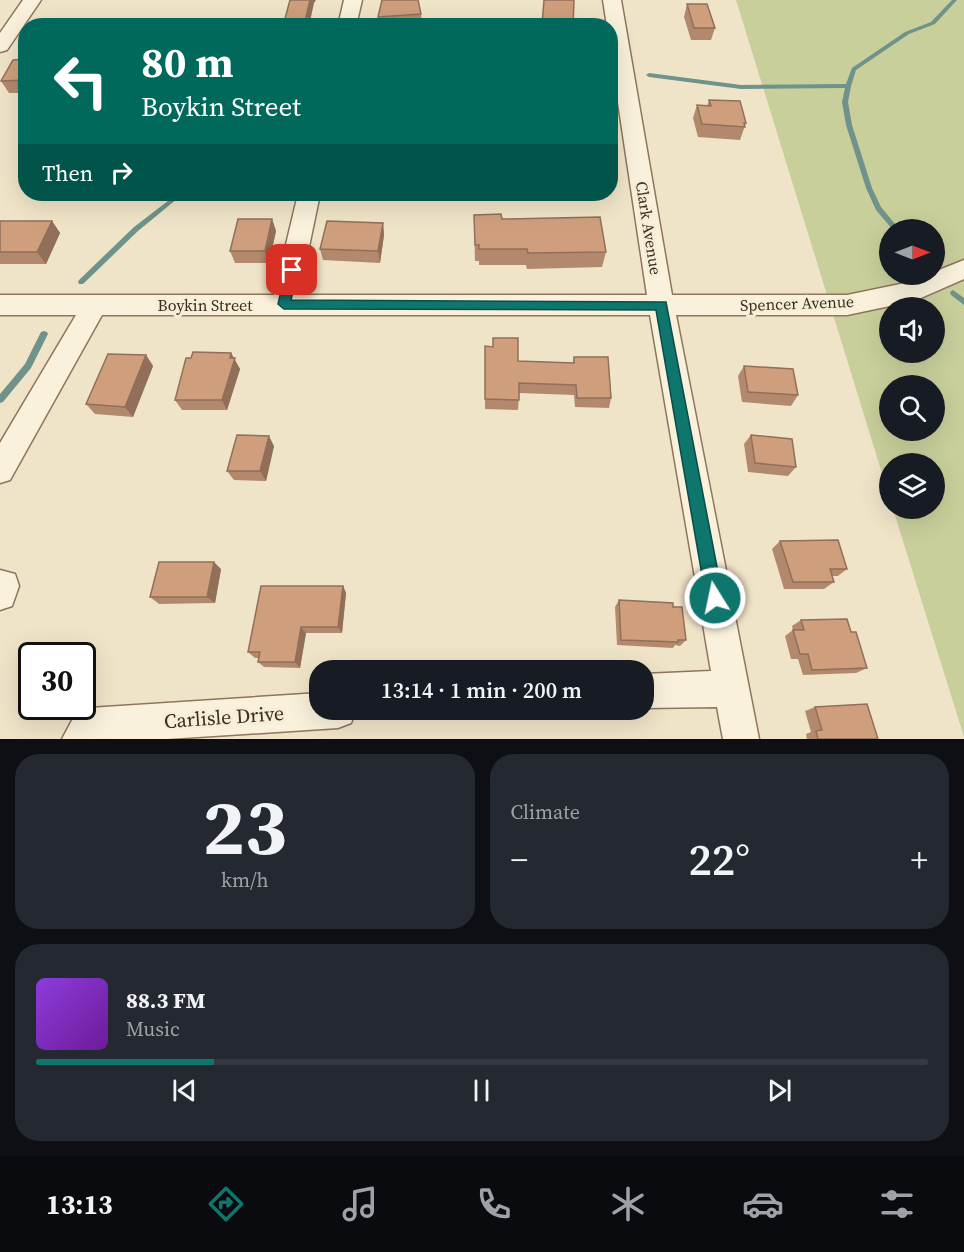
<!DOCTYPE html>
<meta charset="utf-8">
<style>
:root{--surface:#171b24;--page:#242831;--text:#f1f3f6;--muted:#9ea1a6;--line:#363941;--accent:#0f766e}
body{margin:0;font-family:"Source Serif 4",serif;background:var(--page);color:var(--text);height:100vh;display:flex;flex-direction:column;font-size:22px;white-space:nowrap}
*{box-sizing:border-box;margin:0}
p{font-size:20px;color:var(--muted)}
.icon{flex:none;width:33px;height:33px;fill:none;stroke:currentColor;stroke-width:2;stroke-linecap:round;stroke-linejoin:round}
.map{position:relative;height:739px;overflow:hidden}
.drawer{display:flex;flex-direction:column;gap:15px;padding:15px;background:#0d0f14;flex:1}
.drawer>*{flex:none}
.hud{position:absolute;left:18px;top:18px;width:600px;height:183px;border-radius:24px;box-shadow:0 6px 24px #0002;background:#00695c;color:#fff;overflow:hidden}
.needle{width:39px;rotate:90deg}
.fabs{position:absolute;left:879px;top:219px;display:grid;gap:12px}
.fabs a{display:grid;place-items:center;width:66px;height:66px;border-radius:50%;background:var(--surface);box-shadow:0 6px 24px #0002;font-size:30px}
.speed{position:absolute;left:18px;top:642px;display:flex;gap:12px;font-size:30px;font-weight:700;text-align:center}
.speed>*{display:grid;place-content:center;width:78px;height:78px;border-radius:50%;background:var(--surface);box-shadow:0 6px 24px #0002;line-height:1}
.speed .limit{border:3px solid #111;border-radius:9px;background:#fff;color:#111}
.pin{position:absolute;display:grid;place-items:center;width:51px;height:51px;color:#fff;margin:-26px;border-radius:12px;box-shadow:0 3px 9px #0006}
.me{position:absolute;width:66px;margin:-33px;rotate:350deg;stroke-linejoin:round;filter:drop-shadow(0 0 4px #0008)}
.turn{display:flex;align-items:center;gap:21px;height:126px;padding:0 24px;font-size:27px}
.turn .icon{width:78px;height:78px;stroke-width:2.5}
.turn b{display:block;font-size:42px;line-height:51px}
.then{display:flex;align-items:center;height:57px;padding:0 24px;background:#0003;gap:12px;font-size:22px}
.big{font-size:45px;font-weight:600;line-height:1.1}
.drawer .widget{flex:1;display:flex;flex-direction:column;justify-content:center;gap:9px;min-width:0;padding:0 21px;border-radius:24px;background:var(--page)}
.drawer .dial{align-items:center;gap:0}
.dial b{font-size:78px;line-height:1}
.song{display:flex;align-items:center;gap:18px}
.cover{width:72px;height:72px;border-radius:9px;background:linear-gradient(135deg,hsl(270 70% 55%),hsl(280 70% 35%))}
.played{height:6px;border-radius:3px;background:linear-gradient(90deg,var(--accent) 20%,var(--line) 20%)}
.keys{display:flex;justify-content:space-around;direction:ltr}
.heat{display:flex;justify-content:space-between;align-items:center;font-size:33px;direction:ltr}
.drawer .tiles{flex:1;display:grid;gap:15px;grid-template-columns:1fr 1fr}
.widget:last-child{grid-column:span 2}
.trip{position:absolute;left:309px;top:660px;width:345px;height:60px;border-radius:24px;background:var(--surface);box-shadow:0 6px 24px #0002;font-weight:600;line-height:60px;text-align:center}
.dock{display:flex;height:96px;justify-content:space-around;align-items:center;background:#090b0e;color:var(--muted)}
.dock .icon{width:42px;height:42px}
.dock .on{color:var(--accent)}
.dock b{font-size:27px;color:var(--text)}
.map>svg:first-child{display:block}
</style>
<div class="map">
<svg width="964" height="739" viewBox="0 0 964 739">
<rect width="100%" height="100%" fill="#f0e4c8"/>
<path fill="#c9cf9b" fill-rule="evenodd" d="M 736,0 L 964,0 L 964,737 L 893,509 L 934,508 L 934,464 L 890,464 L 889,496 ZM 890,230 L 934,230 L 934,274 L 890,274 ZM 890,308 L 934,308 L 934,352 L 890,352 ZM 890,386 L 934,386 L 934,430 L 890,430 Z"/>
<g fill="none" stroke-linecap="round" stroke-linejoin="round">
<path fill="#6f938a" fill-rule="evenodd" d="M 952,0 L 957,0 L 935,24 L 909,34 L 856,70 L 851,86 L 848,102 L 852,125 L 872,188 L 881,207 L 900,230 L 893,230 L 876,210 L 866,188 L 846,125 L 842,102 L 845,88 L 741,89 L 649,77 L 646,75 L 649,73 L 741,85 L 846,84 L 852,68 L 905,32 L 931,22 Z
M 177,194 L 183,194 L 138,231 L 83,284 L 79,284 L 78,282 L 79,280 L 134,227 Z
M 953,290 L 964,298 L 964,305 L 951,295 L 950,293 L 951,291 Z
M 44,331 L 47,332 L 48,334 L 31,368 L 3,402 L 0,403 L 0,394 L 25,364 L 41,332 Z"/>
<g stroke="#8d765c" stroke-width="3">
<path id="minor" d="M 23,0 L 41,0 L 7,50 L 0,52 L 0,33 Z
M 344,0 L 362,0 L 356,26 L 338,26 Z
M 603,0 L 621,0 L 672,295 L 847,295 L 910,282 L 928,274 L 934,274 L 934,272 L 964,260 L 964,279 L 914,301 L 847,315 L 676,315 L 759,739 L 723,739 L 717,707 L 644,708 L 644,674 L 711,671 L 650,315 L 102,315 L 10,480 L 0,483 L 0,443 L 76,315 L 0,315 L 0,295 L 274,295 L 298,194 L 320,194 L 299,295 L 647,295 L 610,49 L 610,26 L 607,26 Z
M 0,570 L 15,574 L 19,586 L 12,606 L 0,610 Z
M 320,693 L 320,710 L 356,710 L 351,723 L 338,728 L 167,739 L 62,739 L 76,713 L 89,708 Z"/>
</g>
<use href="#minor" fill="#faf1dc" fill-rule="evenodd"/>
</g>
<path fill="#b2896c" d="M 687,4 L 715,28 L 711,40 L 691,40 L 684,17 Z
M 421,14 L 422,26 L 379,26 L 378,17 Z
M 26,59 L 26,93 L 9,93 L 1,81 Z
M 709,100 L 746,123 L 740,140 L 698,137 L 693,118 L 697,105 L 707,106 Z
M 543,194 L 575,194 L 574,199 L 543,197 Z
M 474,215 L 502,219 L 606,252 L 602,267 L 527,269 L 526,265 L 479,265 L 479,261 L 475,261 Z
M 272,219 L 276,231 L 269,263 L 235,263 L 230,251 Z
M 0,221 L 52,221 L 60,233 L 46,264 L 0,264 Z
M 383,223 L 384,235 L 380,263 L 323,260 L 320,249 Z
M 485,346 L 518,361 L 573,363 L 574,357 L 611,398 L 609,408 L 575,407 L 574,395 L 519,393 L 518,410 L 485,409 Z
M 231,353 L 240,369 L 227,410 L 182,410 L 175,400 L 191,358 Z
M 146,355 L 153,366 L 133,417 L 95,414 L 86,404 Z
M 744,366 L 798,395 L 791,406 L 742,402 L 738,376 Z
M 751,435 L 796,467 L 788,476 L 748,472 L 744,444 Z
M 274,446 L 266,481 L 234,480 L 227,471 Z
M 780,541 L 847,569 L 838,576 L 832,576 L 834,582 L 824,589 L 784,589 L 772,549 Z
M 221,569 L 215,603 L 159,604 L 150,597 Z
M 343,586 L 346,593 L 342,633 L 306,633 L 300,668 L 264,667 L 258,662 L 259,658 L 255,658 L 248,652 Z
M 619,600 L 673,607 L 686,640 L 680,646 L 675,645 L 673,648 L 617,645 L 615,607 Z
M 801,620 L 851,632 L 867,668 L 856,673 L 803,675 L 798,659 L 791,659 L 785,636 L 793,630 L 792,626 Z
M 815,707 L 878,739 L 807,739 L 806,734 L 811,732 L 805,711 Z"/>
<path fill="#916f58" d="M 310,0 L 316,0 L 314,3 L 309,26 L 304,26 Z
M 272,219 L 276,231 L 269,263 L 265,251 Z
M 52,221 L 60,233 L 46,264 L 37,252 Z
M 383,223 L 384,235 L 380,263 L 378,251 Z
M 231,353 L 240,369 L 227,410 L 222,400 Z
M 146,355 L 153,366 L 133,417 L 125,407 Z
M 269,436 L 274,446 L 266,481 L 260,471 Z
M 214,562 L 221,569 L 215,603 L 207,597 Z
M 343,586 L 346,593 L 342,633 L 338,627 Z
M 301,627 L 306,633 L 300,668 L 295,662 Z"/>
<path fill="#cf9f7d" stroke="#916f58" stroke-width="1.5" d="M 290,0 L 310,0 L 304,26 L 283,26 Z
M 382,0 L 418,0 L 421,14 L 378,17 Z
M 544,0 L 574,0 L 573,26 L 542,25 Z
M 687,4 L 707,4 L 715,28 L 694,28 Z
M 26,59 L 26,80 L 1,81 L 13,60 Z
M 709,100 L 740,101 L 746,123 L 744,123 L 745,127 L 702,124 L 697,105 L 711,106 Z
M 501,214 L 502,219 L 600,217 L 606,252 L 528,253 L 527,249 L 479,249 L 479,245 L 475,245 L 474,215 Z
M 238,219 L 272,219 L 265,251 L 230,251 Z
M 0,221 L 52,221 L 37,252 L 0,252 Z
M 327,221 L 383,223 L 378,251 L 320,249 Z
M 493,338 L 518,338 L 518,361 L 574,363 L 574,357 L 608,357 L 611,398 L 577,398 L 576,385 L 519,383 L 519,400 L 485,399 L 485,346 L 493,347 Z
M 193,352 L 231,353 L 230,358 L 235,358 L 222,400 L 175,400 L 186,358 L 191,358 Z
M 108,354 L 146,355 L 125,407 L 86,404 Z
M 744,366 L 793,369 L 798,395 L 748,392 Z
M 237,435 L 269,436 L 260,471 L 227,471 Z
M 751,435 L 792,439 L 796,467 L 755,463 Z
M 838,540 L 847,569 L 830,569 L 834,582 L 793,582 L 780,541 Z
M 159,562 L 214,562 L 207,597 L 150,597 Z
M 261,586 L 343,586 L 338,627 L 301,627 L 295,662 L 258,662 L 260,652 L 248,652 Z
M 619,600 L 673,603 L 673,607 L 682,607 L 686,640 L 678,640 L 678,642 L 621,640 Z
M 847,619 L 851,632 L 856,632 L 867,668 L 812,670 L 808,654 L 800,654 L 793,630 L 804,630 L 801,620 Z
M 867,704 L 878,739 L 818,739 L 816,731 L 822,730 L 815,707 Z"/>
<path fill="#0f766e" stroke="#0a4d48" stroke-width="1.5" d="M 292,265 L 298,270 L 291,300 L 666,302 L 723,598 L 720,604 L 715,607 L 709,604 L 706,598 L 656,310 L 284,309 L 278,304 L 286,270 Z"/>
<g text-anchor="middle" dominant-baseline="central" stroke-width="6" stroke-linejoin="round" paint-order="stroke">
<g font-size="16" fill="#3d2e20" stroke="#f7eed8">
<text transform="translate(649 228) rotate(81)">Clark Avenue</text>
<text transform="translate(797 303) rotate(-2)">Spencer Avenue</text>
<text x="205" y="305">Boykin Street</text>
</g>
<g font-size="20" fill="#3d2e20" stroke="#f7eed8">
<text transform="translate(224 717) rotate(-4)">Carlisle Drive</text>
</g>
</g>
</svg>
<div class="fabs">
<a><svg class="needle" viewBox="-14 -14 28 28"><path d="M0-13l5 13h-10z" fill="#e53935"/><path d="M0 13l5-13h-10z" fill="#9ea1a6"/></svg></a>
<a><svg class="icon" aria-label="sound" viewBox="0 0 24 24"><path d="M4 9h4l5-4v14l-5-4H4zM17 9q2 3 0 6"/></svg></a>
<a><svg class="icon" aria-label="search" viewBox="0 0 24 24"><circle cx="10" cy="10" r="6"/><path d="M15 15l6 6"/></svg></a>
<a><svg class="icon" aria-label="layers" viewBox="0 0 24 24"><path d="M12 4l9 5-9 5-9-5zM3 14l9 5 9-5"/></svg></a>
</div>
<div class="speed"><div class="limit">30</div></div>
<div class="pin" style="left:292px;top:270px;background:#d93025"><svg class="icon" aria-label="arrive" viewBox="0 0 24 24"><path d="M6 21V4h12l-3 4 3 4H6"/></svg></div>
<svg class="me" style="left:715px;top:598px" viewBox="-20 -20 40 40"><circle r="17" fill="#0f766e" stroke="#fff" stroke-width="3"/><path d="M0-11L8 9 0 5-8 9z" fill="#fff"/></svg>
<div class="trip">13:14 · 1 min · 200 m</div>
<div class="hud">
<div class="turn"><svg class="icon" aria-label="left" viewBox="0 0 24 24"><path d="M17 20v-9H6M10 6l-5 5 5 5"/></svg><div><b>80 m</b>Boykin Street</div></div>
<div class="then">Then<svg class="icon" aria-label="right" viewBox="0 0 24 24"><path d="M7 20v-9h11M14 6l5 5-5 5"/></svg></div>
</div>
</div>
<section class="drawer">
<div class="tiles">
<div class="widget dial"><b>23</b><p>km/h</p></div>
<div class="widget"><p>Climate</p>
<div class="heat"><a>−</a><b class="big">22°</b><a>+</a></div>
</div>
<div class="widget">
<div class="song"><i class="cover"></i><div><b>88.3 FM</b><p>Music</p></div></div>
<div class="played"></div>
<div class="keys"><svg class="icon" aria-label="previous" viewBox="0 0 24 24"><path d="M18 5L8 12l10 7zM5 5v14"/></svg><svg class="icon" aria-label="pause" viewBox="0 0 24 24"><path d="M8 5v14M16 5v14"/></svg><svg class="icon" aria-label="next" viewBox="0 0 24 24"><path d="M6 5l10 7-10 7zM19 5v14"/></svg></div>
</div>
</div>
</section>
<nav class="dock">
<b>13:13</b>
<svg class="icon on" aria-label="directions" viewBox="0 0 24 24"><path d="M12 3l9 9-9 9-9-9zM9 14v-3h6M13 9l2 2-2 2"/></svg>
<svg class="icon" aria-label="music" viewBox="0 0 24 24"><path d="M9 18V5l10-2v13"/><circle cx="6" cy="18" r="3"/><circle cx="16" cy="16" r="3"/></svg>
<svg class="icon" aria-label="phone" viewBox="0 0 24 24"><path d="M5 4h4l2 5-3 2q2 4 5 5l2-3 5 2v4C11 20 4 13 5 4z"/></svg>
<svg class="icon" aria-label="climate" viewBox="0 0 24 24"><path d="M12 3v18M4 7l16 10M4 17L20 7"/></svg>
<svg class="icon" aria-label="car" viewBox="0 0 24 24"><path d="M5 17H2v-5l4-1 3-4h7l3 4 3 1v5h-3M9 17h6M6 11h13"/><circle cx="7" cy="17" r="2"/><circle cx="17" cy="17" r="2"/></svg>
<svg class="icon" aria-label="filters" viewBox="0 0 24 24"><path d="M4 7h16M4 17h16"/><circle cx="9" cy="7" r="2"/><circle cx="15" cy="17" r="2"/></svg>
</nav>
